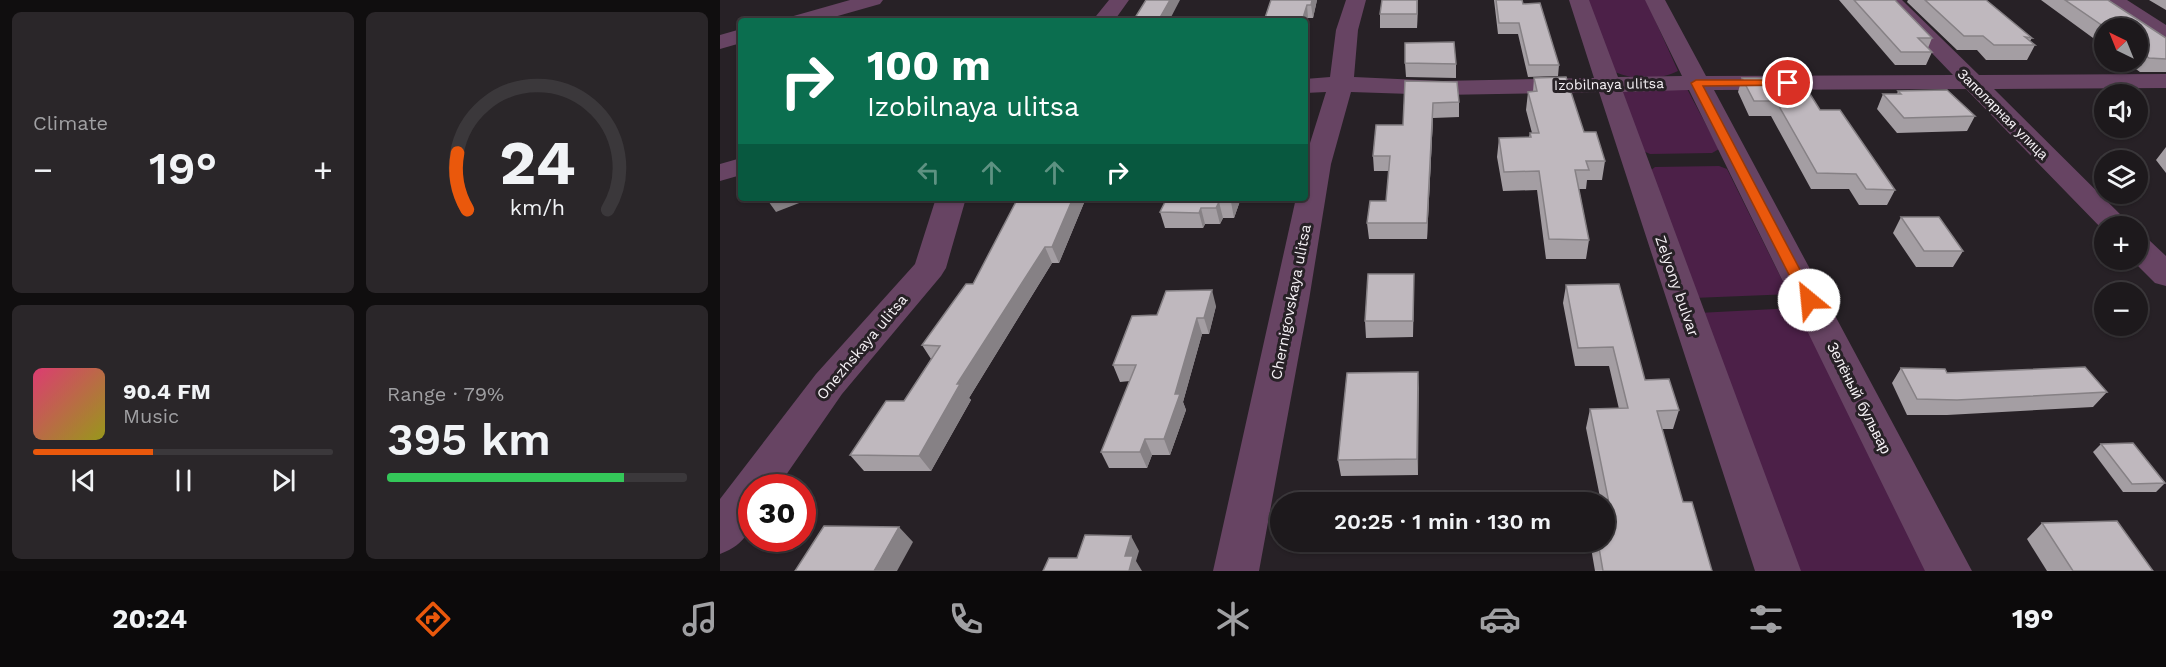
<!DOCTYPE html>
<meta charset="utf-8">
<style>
:root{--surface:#1d191c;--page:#2a2629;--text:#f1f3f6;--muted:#a0a0a3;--line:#3b383b;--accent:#ea580c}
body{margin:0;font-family:"Work Sans",sans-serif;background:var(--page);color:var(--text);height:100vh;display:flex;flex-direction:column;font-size:22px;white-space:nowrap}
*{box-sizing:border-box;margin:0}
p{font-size:20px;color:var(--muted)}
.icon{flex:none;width:33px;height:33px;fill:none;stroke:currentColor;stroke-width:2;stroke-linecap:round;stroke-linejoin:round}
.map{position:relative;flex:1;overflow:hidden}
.sheet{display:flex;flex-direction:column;gap:12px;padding:12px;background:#100e0f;width:720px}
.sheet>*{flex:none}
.hud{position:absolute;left:18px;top:18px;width:570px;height:183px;border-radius:6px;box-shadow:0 2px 4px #0004,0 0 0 2px var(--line);background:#0b6e4f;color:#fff;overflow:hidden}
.needle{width:39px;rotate:317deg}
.buttons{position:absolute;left:1374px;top:18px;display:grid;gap:12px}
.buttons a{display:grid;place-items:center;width:54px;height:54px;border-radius:50%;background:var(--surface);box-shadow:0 2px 4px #0004,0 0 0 2px var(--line);font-size:30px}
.speed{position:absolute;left:18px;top:474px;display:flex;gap:12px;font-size:30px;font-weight:700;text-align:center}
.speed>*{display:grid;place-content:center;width:78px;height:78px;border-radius:50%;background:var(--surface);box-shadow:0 2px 4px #0004,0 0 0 2px var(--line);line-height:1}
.speed .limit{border:9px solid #d22;background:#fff;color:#111}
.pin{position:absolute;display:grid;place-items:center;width:51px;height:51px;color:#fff;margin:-26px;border:3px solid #fff;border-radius:50%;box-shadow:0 2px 6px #0007}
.me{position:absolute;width:66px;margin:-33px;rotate:332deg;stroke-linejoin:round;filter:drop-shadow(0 0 4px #0008)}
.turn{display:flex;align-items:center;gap:21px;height:126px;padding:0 30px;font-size:27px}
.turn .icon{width:78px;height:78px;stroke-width:2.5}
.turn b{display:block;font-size:42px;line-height:51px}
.lanes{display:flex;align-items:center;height:57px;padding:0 30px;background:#0003;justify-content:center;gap:30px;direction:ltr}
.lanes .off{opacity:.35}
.big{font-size:45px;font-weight:600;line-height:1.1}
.sheet .card{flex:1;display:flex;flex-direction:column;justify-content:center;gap:9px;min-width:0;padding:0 21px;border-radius:9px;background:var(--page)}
.sheet .dial{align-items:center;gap:0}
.dial svg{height:156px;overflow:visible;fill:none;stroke:var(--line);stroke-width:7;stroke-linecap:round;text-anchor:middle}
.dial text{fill:var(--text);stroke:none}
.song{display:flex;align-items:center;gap:18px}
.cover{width:72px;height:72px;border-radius:9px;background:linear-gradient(135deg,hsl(340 70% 55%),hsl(60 70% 35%))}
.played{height:6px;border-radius:3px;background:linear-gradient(90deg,var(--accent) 40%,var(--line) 40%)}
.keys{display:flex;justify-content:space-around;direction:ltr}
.heat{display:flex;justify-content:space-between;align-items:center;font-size:33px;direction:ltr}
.charge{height:9px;border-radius:4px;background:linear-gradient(90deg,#34c759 79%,var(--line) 0)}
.sheet .tiles{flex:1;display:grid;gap:12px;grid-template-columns:repeat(2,1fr)}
.trip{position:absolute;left:550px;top:492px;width:345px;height:60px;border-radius:30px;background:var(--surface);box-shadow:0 2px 4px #0004,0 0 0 2px var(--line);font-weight:600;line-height:60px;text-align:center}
.dock{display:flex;height:96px;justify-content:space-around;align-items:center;background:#0c0a0b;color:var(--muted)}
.dock .icon{width:42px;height:42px}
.dock .active{color:var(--accent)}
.dock b{font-size:27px;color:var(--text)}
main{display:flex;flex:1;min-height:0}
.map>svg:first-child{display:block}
</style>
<main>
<section class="sheet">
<div class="tiles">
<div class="card"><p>Climate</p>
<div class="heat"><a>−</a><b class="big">19°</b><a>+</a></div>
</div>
<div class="card dial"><svg viewBox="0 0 100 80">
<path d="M14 69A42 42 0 1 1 86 69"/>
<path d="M14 69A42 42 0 0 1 9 40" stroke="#ea580c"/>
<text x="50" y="56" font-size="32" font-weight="700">24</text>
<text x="50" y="72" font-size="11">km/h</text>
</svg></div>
<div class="card">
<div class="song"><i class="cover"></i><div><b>90.4 FM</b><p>Music</p></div></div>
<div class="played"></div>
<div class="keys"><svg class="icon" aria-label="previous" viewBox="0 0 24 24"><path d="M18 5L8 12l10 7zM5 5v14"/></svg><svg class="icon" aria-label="pause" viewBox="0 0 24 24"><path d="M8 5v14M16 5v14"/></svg><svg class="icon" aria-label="next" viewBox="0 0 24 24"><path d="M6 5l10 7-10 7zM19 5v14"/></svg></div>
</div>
<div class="card"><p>Range · 79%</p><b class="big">395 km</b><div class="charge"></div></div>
</div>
</section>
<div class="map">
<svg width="1446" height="571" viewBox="0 0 1446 571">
<rect width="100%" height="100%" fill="#272126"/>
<path fill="#4c2048" d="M 866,0 L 926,0 L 958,71 C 941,80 912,80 895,72 Z
M 966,87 L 999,149 L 992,153 L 930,154 L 919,149 L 897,88 Z
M 999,166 L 1007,169 L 1069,294 L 973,298 L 930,171 L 935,167 Z
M 1077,308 L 1210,571 L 1074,571 L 978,313 Z"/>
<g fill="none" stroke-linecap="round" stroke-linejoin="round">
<path fill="#674463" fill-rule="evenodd" d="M 130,0 L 163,0 L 160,4 L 100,21 L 66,21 L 70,17 Z
M 389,0 L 409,0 L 394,21 L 372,21 Z
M 626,0 L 646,0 L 638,30 L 634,77 L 721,81 L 874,78 L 849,0 L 869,0 L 898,77 L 962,76 L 925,0 L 945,0 L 986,76 L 1233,75 L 1161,0 L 1182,0 L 1259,75 L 1446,74 L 1446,88 L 1274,89 L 1412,226 L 1384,226 L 1384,231 L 1246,89 L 994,90 L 1252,571 L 1205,571 L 969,90 L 903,92 L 1081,571 L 1035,571 L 879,92 L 721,95 L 631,92 L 611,164 L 589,300 L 539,571 L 493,571 L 576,198 L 585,198 L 585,159 L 606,92 L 585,93 L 585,79 L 610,77 L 616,30 Z
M 1383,0 L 1407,0 L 1446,25 L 1446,40 L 1438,39 L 1386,4 Z
M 21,29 L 21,43 L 0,49 L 0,35 Z
M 21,158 L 21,175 L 0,181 L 0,164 Z
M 216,198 L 246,198 L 226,268 L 221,276 L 122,394 L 57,488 L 32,488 C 32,520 35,541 0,554 L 0,499 L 96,374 L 195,264 Z
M 1418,237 L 1429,240 L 1446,256 L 1446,286 L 1435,283 L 1412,260 L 1418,260 Z"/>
</g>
<path fill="#a49ea3" d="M 551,0 L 597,0 L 593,18 L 588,18 Z
M 698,0 L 697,28 L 660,28 L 660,14 Z
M 774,0 L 802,0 L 803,4 L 839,65 L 838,76 L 808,77 L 798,34 L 778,34 Z
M 1119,0 L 1175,0 L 1212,38 L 1208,48 L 1212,52 L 1206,65 L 1175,65 Z
M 1188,0 L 1266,0 L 1312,38 L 1310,41 L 1315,45 L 1307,60 L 1266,60 L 1257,50 L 1237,50 L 1187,2 Z
M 1321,0 L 1388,0 L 1446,38 L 1446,72 L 1420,72 L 1406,62 L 1418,62 L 1418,28 L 1384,28 L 1384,46 Z
M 1429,0 L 1446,0 L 1446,10 Z
M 685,63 L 736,64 L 736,78 L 686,77 Z
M 814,78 L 864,132 L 885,161 L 882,180 L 867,180 L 866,189 L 859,189 L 869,240 L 866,259 L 826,259 L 817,190 L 783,191 L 777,157 L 779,138 L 809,137 L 810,133 L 812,133 L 806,110 L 808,92 L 813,92 Z
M 1022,78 L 1100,110 L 1175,190 L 1167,205 L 1139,205 L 1129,189 L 1091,189 L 1051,116 L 1029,116 L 1018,92 Z
M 685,81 L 739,102 L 739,117 L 713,118 L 707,239 L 649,239 L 647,223 L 666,201 L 669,171 L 654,171 L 653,156 L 683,125 Z
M 1178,91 L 1255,116 L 1247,131 L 1177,133 L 1157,109 L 1163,94 L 1177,94 Z
M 1446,147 L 1446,173 L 1436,160 Z
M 298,198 L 366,198 L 339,263 L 332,263 L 249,398 L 251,400 L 211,471 L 144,471 L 130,455 L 184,401 L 211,359 L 202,345 L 253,284 Z
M 521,198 L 514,218 L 503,218 L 500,224 L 485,224 L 483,228 L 445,228 L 440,212 Z
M 1181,217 L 1243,251 L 1233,267 L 1196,267 L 1173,233 Z
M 846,285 L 925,380 L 959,410 L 953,429 L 942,429 L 963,502 L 992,571 L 875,571 L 870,542 L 885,542 L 885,502 L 881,502 L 866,428 L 870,409 L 899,409 L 889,366 L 855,366 L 843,303 Z
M 694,290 L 693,337 L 646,338 L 645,321 Z
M 496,306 L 489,334 L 482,334 L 463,402 L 466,410 L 450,455 L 432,455 L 427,468 L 389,468 L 381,452 L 410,381 L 400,382 L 393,365 L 437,315 Z
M 1181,368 L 1227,373 L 1387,392 L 1373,407 L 1227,415 L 1187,415 L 1172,383 Z
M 698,372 L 698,475 L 621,476 L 618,460 Z
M 1381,444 L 1445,483 L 1436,492 L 1403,492 L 1373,452 Z
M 1322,523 L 1433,571 L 1327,571 L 1307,539 Z"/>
<path fill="#868185" d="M 450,0 L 460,0 L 449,21 L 438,21 Z
M 592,0 L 597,0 L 593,18 L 591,5 Z
M 697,0 L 698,4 L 697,28 Z
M 587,5 L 588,18 L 585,30 L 585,21 L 582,21 Z
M 713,103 L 713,118 L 707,239 L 707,223 Z
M 46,198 L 92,198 L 56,212 Z
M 353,198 L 366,198 L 339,263 L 332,247 Z
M 512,198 L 521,198 L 514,218 L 511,202 Z
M 499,202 L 503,218 L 500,224 L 496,208 Z
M 481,208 L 485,224 L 483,228 L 479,213 Z
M 325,247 L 332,263 L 249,398 L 251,400 L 211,471 L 199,456 L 237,384 Z
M 492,290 L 496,306 L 489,334 L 484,318 Z
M 477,318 L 482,334 L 463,402 L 466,410 L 450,455 L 444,439 L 455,394 Z
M 698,372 L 699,388 L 698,475 L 697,459 Z
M 425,439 L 432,455 L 427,468 L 420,452 Z
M 179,527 L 193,542 L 177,571 L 154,571 Z
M 411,536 L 419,551 L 416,561 L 422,571 L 409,571 L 405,556 Z"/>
<path fill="#bfb8be" stroke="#868185" stroke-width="1.5" d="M 426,0 L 450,0 L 438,21 L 413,21 Z
M 551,0 L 592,0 L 591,5 L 587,5 L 582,21 L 544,21 Z
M 662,0 L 697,0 L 697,14 L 660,14 Z
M 776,0 L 802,0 L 803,4 L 820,3 L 839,65 L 809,65 L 799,23 L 779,23 Z
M 1134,0 L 1175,0 L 1212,38 L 1198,38 L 1212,52 L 1181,52 Z
M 1205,0 L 1266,0 L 1312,38 L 1305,37 L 1315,45 L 1274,45 L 1263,36 L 1244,36 Z
M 1345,0 L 1388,0 L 1446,38 L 1446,59 L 1429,58 L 1418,50 L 1418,28 L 1386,28 Z
M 734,42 L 736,64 L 685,63 L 685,43 Z
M 846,77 L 864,132 L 876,132 L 885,161 L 866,161 L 869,170 L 855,170 L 869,240 L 829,239 L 819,171 L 784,172 L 779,138 L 811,137 L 810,133 L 819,133 L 808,92 L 817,91 L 814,78 Z
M 1022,78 L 1080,78 L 1100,110 L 1120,110 L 1175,190 L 1146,189 L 1136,174 L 1097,173 L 1056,101 L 1034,101 Z
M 685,81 L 737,82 L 739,102 L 713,103 L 707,223 L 647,223 L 650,201 L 666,201 L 670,156 L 653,156 L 656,125 L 683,125 Z
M 1227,90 L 1255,116 L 1184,118 L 1163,94 L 1181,94 L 1178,91 Z
M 298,198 L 353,198 L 332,247 L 325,247 L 237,384 L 240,384 L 199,456 L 130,455 L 166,401 L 184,401 L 220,346 L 202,345 L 246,284 L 253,284 Z
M 447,198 L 512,198 L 511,202 L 499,202 L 496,208 L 481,208 L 479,213 L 440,212 Z
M 1181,217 L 1219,217 L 1243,251 L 1204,251 Z
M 648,274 L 694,274 L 693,321 L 645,321 Z
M 899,284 L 925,380 L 949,379 L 959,410 L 937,411 L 963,502 L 972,502 L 992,571 L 883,571 L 878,542 L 885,542 L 885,503 L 889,503 L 870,409 L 908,408 L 893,347 L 858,348 L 846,285 Z
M 492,290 L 484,318 L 477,318 L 455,394 L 460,394 L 444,439 L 425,439 L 420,452 L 381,452 L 416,365 L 393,365 L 412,316 L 437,315 L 446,291 Z
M 1365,367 L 1387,392 L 1237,400 L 1197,399 L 1181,368 L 1225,369 L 1227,373 Z
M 698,372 L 697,459 L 618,460 L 627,373 Z
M 1413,443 L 1445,483 L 1412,484 L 1381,444 Z
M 1397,521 L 1433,571 L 1353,571 L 1322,523 Z
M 104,526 L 179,527 L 154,571 L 75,571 Z
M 365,535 L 411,536 L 405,556 L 413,556 L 409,571 L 323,571 L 329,558 L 357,558 Z"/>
<path fill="#ea580c" stroke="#983908" stroke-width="1.5" d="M 1068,80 L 1073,83 L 1071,85 L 983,86 L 1096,300 L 1089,304 L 1082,300 L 971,83 L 976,80 Z"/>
<g text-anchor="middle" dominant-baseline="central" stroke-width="6" stroke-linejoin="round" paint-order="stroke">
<g font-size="14" fill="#f6f2f6" stroke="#272126">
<text transform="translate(889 84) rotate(-1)">Izobilnaya ulitsa</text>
<text transform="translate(1283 114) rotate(45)">Заполярная улица</text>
</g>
<g font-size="15" fill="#f6f2f6" stroke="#272126">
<text transform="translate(957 286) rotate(71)">Zelyony bulvar</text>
<text transform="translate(571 302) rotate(-79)">Chernigovskaya ulitsa</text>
<text transform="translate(142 347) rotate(-50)">Onezhskaya ulitsa</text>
<text transform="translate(1139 398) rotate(63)">Зелёный бульвар</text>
</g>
</g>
</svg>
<div class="buttons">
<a><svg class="needle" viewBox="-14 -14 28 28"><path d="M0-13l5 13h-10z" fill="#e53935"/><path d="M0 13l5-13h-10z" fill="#a0a0a3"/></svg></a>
<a><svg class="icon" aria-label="sound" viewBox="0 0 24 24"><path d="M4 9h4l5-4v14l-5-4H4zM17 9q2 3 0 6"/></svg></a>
<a><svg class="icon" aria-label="layers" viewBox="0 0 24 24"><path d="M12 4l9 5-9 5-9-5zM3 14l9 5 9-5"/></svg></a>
<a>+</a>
<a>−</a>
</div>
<div class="speed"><div class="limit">30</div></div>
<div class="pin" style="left:1068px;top:83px;background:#d93025"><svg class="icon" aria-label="arrive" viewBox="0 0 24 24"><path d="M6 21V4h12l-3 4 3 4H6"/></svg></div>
<svg class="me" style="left:1089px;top:300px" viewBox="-20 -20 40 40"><circle r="19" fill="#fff"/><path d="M0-13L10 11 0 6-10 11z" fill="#ea580c"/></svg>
<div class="trip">20:25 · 1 min · 130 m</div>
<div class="hud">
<div class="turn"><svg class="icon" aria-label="right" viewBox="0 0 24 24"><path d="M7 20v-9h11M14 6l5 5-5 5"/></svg><div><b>100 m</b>Izobilnaya ulitsa</div></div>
<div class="lanes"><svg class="icon off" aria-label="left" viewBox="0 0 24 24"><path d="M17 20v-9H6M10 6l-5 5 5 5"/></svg><svg class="icon off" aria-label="ahead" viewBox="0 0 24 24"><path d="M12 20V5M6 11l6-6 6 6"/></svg><svg class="icon off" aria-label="ahead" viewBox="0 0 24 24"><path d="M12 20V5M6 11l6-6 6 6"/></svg><svg class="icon" aria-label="right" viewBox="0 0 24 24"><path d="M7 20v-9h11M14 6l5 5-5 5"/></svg></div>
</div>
</div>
</main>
<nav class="dock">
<b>20:24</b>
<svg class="icon active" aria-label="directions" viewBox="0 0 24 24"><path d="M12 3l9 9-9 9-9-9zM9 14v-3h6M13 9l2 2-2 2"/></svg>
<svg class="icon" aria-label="music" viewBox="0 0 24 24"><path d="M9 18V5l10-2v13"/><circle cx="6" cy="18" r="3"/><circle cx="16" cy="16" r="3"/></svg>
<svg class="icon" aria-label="phone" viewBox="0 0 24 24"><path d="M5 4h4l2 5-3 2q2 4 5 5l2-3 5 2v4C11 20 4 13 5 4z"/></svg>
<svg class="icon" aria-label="climate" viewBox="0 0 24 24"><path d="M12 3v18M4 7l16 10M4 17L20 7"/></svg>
<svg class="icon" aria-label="car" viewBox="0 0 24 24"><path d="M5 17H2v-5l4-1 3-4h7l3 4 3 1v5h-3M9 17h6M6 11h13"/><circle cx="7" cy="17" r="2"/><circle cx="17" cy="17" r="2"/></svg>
<svg class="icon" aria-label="filters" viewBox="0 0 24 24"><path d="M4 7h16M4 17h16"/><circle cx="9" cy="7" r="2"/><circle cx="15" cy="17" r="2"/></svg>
<b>19°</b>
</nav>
